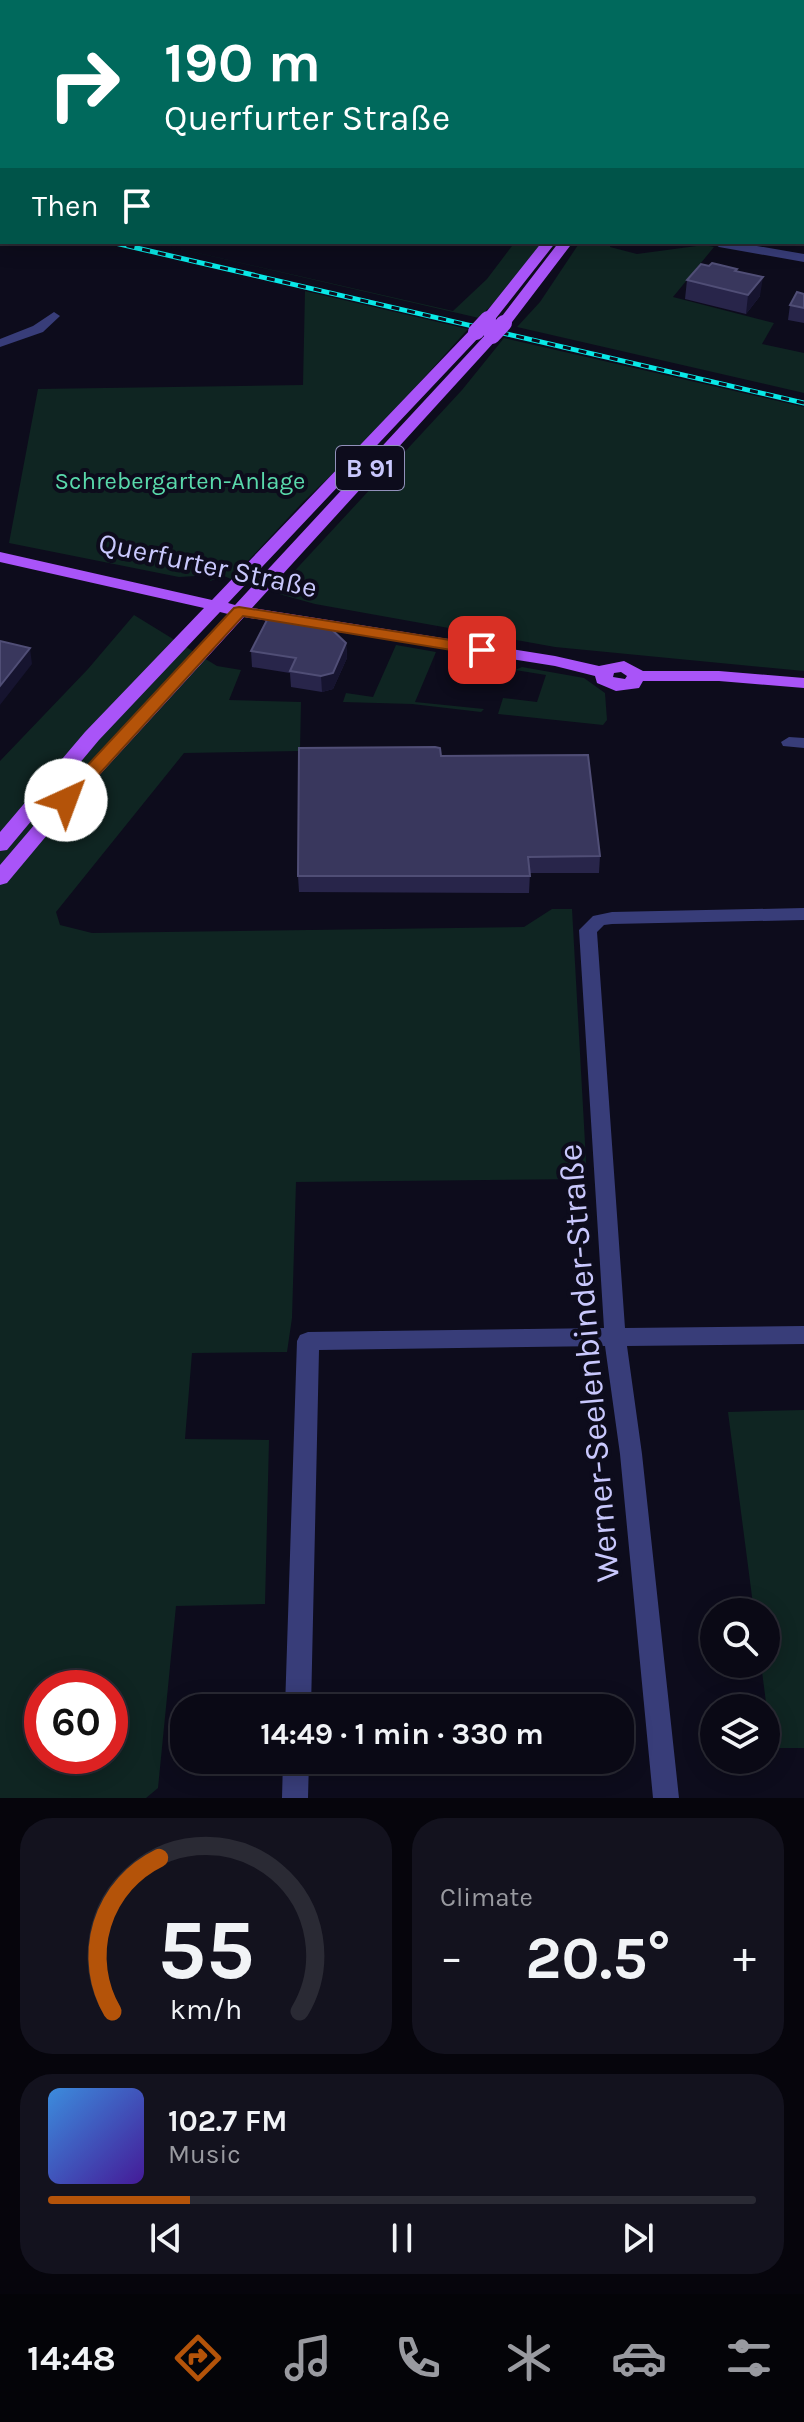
<!DOCTYPE html>
<meta charset="utf-8">
<style>
:root{--surface:#0a0915;--page:#13121e;--text:#f1f3f6;--muted:#999aa0;--line:#2a2a34;--accent:#b45309}
body{margin:0;font-family:Karla,sans-serif;background:var(--page);color:var(--text);height:100vh;display:flex;flex-direction:column;font-size:30px;white-space:nowrap}
*{box-sizing:border-box;margin:0}
p{font-size:26px;color:var(--muted)}
.icon{flex:none;width:44px;height:44px;fill:none;stroke:currentColor;stroke-width:2;stroke-linecap:round;stroke-linejoin:round}
.map{position:relative;height:1798px;overflow:hidden}
.side{display:flex;flex-direction:column;gap:20px;padding:20px;background:#06050c;flex:1}
.side>*{flex:none}
.banner{position:absolute;left:0px;top:0px;width:804px;height:244px;box-shadow:0 4px 20px #0003,0 0 0 2px var(--line);background:#00695c;color:#fff;overflow:hidden}
.buttons{position:absolute;left:700px;top:1598px;display:grid;gap:16px}
.buttons a{display:grid;place-items:center;width:80px;height:80px;border-radius:50%;background:var(--surface);box-shadow:0 4px 20px #0003,0 0 0 2px var(--line);font-size:40px}
.speed{position:absolute;left:24px;top:1670px;display:flex;gap:16px;font-size:40px;font-weight:700;text-align:center}
.speed>*{display:grid;place-content:center;width:104px;height:104px;border-radius:50%;background:var(--surface);box-shadow:0 4px 20px #0003,0 0 0 2px var(--line);line-height:1}
.speed .limit{border:12px solid #d22;background:#fff;color:#111}
.pin{position:absolute;display:grid;place-items:center;width:68px;height:68px;color:#fff;margin:-34px;border-radius:16px;box-shadow:0 4px 12px #0006}
.me{position:absolute;width:88px;margin:-44px;rotate:43deg;stroke-linejoin:round;filter:drop-shadow(0 0 6px #0008)}
.turn{display:flex;align-items:center;gap:28px;height:168px;padding:0 32px;font-size:36px}
.turn .icon{width:104px;height:104px;stroke-width:2.5}
.turn b{display:block;font-size:56px;line-height:68px}
.then{display:flex;align-items:center;height:76px;padding:0 32px;background:#0003;gap:16px;font-size:30px}
.big{font-size:60px;font-weight:700;line-height:1.1}
.side .card{flex:1;display:flex;flex-direction:column;justify-content:center;gap:12px;min-width:0;padding:0 28px;border-radius:32px;background:var(--page)}
.side .dial{align-items:center;gap:0}
.dial svg{height:208px;overflow:visible;fill:none;stroke:var(--line);stroke-width:7;stroke-linecap:round;text-anchor:middle}
.dial text{fill:var(--text);stroke:none}
.song{display:flex;align-items:center;gap:24px}
.cover{width:96px;height:96px;border-radius:12px;background:linear-gradient(135deg,hsl(210 70% 55%),hsl(260 70% 35%))}
.played{height:8px;border-radius:4px;background:linear-gradient(90deg,var(--accent) 20%,var(--line) 20%)}
.keys{display:flex;justify-content:space-around;direction:ltr}
.heat{display:flex;justify-content:space-between;align-items:center;font-size:44px;direction:ltr}
.side .tiles{flex:1;display:grid;gap:20px;grid-template-columns:1fr 1fr}
.card:last-child{grid-column:span 2}
.trip{position:absolute;left:170px;top:1694px;width:464px;height:80px;border-radius:32px;background:var(--surface);box-shadow:0 4px 20px #0003,0 0 0 2px var(--line);font-weight:700;line-height:80px;text-align:center}
.dock{display:flex;height:128px;justify-content:space-around;align-items:center;background:#040408;color:var(--muted)}
.dock .icon{width:56px;height:56px}
.dock .active{color:var(--accent)}
.dock b{font-size:36px;color:var(--text)}
.map>svg:first-child{display:block}
</style>
<div class="map">
<svg width="804" height="1798" viewBox="0 0 804 1798">
<rect width="100%" height="100%" fill="#0d0c1c"/>
<path fill="#0f2522" fill-rule="evenodd" d="M 150,242 L 453,311 L 487,279 L 515,242 L 545,242 L 521,275 L 479,318 Z
M 580,242 L 611,242 L 610,247 L 637,254 L 704,245 L 714,247 L 673,297 L 774,323 L 762,344 L 804,353 L 804,393 L 517,327 L 540,302 Z
M 305,291 L 468,329 L 367,441 L 304,501 L 231,579 L 224,576 L 210,581 L 213,575 L 179,577 L 9,543 L 38,389 L 303,385 Z
M 504,338 L 804,407 L 804,671 L 555,647 L 315,604 L 279,594 L 279,589 L 288,578 L 462,390 Z
M 134,615 L 217,666 L 241,670 L 229,700 L 301,702 L 300,751 L 184,753 L 56,912 L 60,925 L 92,933 L 524,927 L 552,909 L 572,909 L 587,1179 L 296,1182 L 292,1318 L 287,1352 L 192,1353 L 185,1439 L 269,1440 L 265,1604 L 176,1606 L 158,1788 L 146,1798 L 0,1798 L 0,761 L 88,669 ZM 42,1688 L 110,1688 L 110,1756 L 42,1756 Z
M 396,645 L 436,652 L 415,702 L 484,709 L 481,712 L 412,704 L 343,702 L 346,693 L 373,697 Z
M 522,667 L 584,678 L 605,693 L 607,720 L 603,725 L 498,714 L 503,698 L 537,702 L 546,675 L 515,670 Z
M 804,1410 L 804,1748 L 772,1748 L 761,1664 L 766,1664 L 766,1612 L 754,1612 L 728,1412 Z"/>
<g fill="none" stroke-linecap="round" stroke-linejoin="round">
<path fill="#383d79" fill-rule="evenodd" d="M 0,0 L 7,0 L 2,2 L 0,10 Z
M 218,0 L 228,0 L 228,2 L 218,2 Z
M 329,0 L 339,0 L 339,2 L 329,2 Z
M 425,0 L 435,0 L 436,2 L 426,2 Z
M 519,0 L 529,0 L 529,2 L 519,2 Z
M 693,0 L 703,0 L 703,2 L 693,2 Z
M 804,1 L 804,10 L 802,10 L 800,2 Z
M 802,58 L 804,58 L 804,69 L 802,69 Z
M 802,89 L 804,89 L 804,95 L 802,95 Z
M 0,93 L 2,93 L 2,99 L 0,99 Z
M 734,242 L 804,254 L 804,262 L 719,247 L 713,243 Z
M 54,312 L 60,316 L 43,332 L 0,347 L 0,339 L 33,326 Z
M 789,737 L 804,738 L 804,748 L 783,746 L 781,742 Z
M 804,908 L 804,920 L 612,924 L 604,925 L 597,932 L 625,1328 L 804,1326 L 804,1344 L 627,1346 L 642,1454 L 679,1798 L 653,1798 L 620,1454 L 605,1346 L 319,1350 L 311,1708 L 285,1708 L 297,1341 L 300,1335 L 308,1332 L 604,1328 L 579,930 L 593,916 L 612,912 Z
M 283,1760 L 309,1760 L 308,1798 L 282,1798 Z"/>
<path fill="#a954f8" fill-rule="evenodd" d="M 599,0 L 611,0 L 611,2 L 599,2 Z
M 542,242 L 556,242 L 493,322 L 483,322 L 483,316 Z
M 559,242 L 573,242 L 509,326 L 499,326 L 499,320 Z
M 476,328 L 481,329 L 481,335 L 228,603 L 235,605 L 487,333 L 497,333 L 497,339 L 252,608 L 555,656 L 599,666 L 624,661 L 643,671 L 719,671 L 804,678 L 804,688 L 719,681 L 643,681 L 639,688 L 616,691 L 597,683 L 595,676 L 555,666 L 244,617 L 73,804 L 7,883 L 0,885 L 0,865 L 59,796 L 228,614 L 220,612 L 99,740 L 7,850 L 0,851 L 0,832 L 85,732 L 204,608 L 0,562 L 0,552 L 212,600 L 471,329 ZM 621,672 L 627,676 L 625,679 L 613,677 L 614,673 Z"/>
<g stroke="#09e8e7" stroke-width="5">
<path id="rail" d="M 111,242 L 804,403"/>
</g>
<use href="#rail" stroke="#0d0c1c" stroke-width="3" stroke-dasharray="8" stroke-linecap="butt"/>
<path stroke="#a954f8" stroke-width="16" d="M 476,332 L 488,319
M 492,336 L 504,323"/>
</g>
<path fill="#28254a" d="M 737,272 L 760,296 L 746,314 L 685,299 L 687,280 Z
M 804,294 L 804,323 L 788,320 L 790,305 Z
M 346,643 L 347,658 L 333,689 L 322,692 L 291,687 L 290,673 L 252,667 L 251,651 Z
M 441,756 L 600,856 L 599,873 L 530,873 L 529,893 L 299,892 L 298,876 Z"/>
<path fill="#16142f" d="M 763,277 L 760,296 L 746,314 L 748,295 Z
M 346,643 L 347,658 L 333,689 L 322,692 L 321,676 Z
M 30,648 L 32,664 L 0,705 L 0,686 Z"/>
<path fill="#39375d" stroke="#504e76" stroke-width="2" d="M 712,263 L 737,269 L 735,271 L 763,277 L 748,295 L 687,280 L 701,264 L 709,266 Z
M 797,292 L 804,294 L 804,308 L 790,305 Z
M 269,616 L 326,624 L 346,643 L 333,673 L 321,676 L 290,671 L 296,658 L 251,651 Z
M 0,641 L 30,648 L 0,686 Z
M 435,747 L 440,748 L 441,756 L 588,755 L 600,856 L 528,857 L 530,876 L 298,876 L 299,748 Z"/>
<path fill="#b45309" stroke="#753606" stroke-width="2" d="M 239,607 L 482,645 L 490,650 L 482,655 L 243,616 L 72,804 L 59,804 L 57,800 L 59,796 L 234,608 Z"/>
<g text-anchor="middle" dominant-baseline="central" stroke-width="8" stroke-linejoin="round" paint-order="stroke">
<g font-size="24" fill="#59d9ab" stroke="#0d0c1c">
<text x="180" y="481">Schrebergarten-Anlage</text>
</g>
<rect fill="#0d0c1c" stroke="#9190ba" stroke-width="2" x="336" y="446" width="68" height="44" rx="6"/>
<g font-size="26" font-weight="bold" fill="#c9c8fd">
<text x="370" y="468">B 91</text>
</g>
<g font-size="28" fill="#c9c8fd" stroke="#0d0c1c">
<text transform="translate(208 565) rotate(12)">Querfurter Straße</text>
</g>
<g font-size="34" fill="#c9c8fd" stroke="#0d0c1c">
<text transform="translate(589 1363) rotate(-95)">Werner-Seelenbinder-Straße</text>
</g>
</g>
</svg>
<div class="buttons">
<a><svg class="icon" aria-label="search" viewBox="0 0 24 24"><circle cx="10" cy="10" r="6"/><path d="M15 15l6 6"/></svg></a>
<a><svg class="icon" aria-label="layers" viewBox="0 0 24 24"><path d="M12 4l9 5-9 5-9-5zM3 14l9 5 9-5"/></svg></a>
</div>
<div class="speed"><div class="limit">60</div></div>
<div class="pin" style="left:482px;top:650px;background:#d93025"><svg class="icon" aria-label="arrive" viewBox="0 0 24 24"><path d="M6 21V4h12l-3 4 3 4H6"/></svg></div>
<svg class="me" style="left:66px;top:800px" viewBox="-20 -20 40 40"><circle r="19" fill="#fff"/><path d="M0-13L10 11 0 6-10 11z" fill="#b45309"/></svg>
<div class="trip">14:49 · 1 min · 330 m</div>
<div class="banner">
<div class="turn"><svg class="icon" aria-label="right" viewBox="0 0 24 24"><path d="M7 20v-9h11M14 6l5 5-5 5"/></svg><div><b>190 m</b>Querfurter Straße</div></div>
<div class="then">Then<svg class="icon" aria-label="arrive" viewBox="0 0 24 24"><path d="M6 21V4h12l-3 4 3 4H6"/></svg></div>
</div>
</div>
<section class="side">
<div class="tiles">
<div class="card dial"><svg viewBox="0 0 100 80">
<path d="M14 69A42 42 0 1 1 86 69"/>
<path d="M14 69A42 42 0 0 1 32 10" stroke="#b45309"/>
<text x="50" y="56" font-size="32" font-weight="700">55</text>
<text x="50" y="72" font-size="11">km/h</text>
</svg></div>
<div class="card"><p>Climate</p>
<div class="heat"><a>−</a><b class="big">20.5°</b><a>+</a></div>
</div>
<div class="card">
<div class="song"><i class="cover"></i><div><b>102.7 FM</b><p>Music</p></div></div>
<div class="played"></div>
<div class="keys"><svg class="icon" aria-label="previous" viewBox="0 0 24 24"><path d="M18 5L8 12l10 7zM5 5v14"/></svg><svg class="icon" aria-label="pause" viewBox="0 0 24 24"><path d="M8 5v14M16 5v14"/></svg><svg class="icon" aria-label="next" viewBox="0 0 24 24"><path d="M6 5l10 7-10 7zM19 5v14"/></svg></div>
</div>
</div>
</section>
<nav class="dock">
<b>14:48</b>
<svg class="icon active" aria-label="directions" viewBox="0 0 24 24"><path d="M12 3l9 9-9 9-9-9zM9 14v-3h6M13 9l2 2-2 2"/></svg>
<svg class="icon" aria-label="music" viewBox="0 0 24 24"><path d="M9 18V5l10-2v13"/><circle cx="6" cy="18" r="3"/><circle cx="16" cy="16" r="3"/></svg>
<svg class="icon" aria-label="phone" viewBox="0 0 24 24"><path d="M5 4h4l2 5-3 2q2 4 5 5l2-3 5 2v4C11 20 4 13 5 4z"/></svg>
<svg class="icon" aria-label="climate" viewBox="0 0 24 24"><path d="M12 3v18M4 7l16 10M4 17L20 7"/></svg>
<svg class="icon" aria-label="car" viewBox="0 0 24 24"><path d="M5 17H2v-5l4-1 3-4h7l3 4 3 1v5h-3M9 17h6M6 11h13"/><circle cx="7" cy="17" r="2"/><circle cx="17" cy="17" r="2"/></svg>
<svg class="icon" aria-label="filters" viewBox="0 0 24 24"><path d="M4 7h16M4 17h16"/><circle cx="9" cy="7" r="2"/><circle cx="15" cy="17" r="2"/></svg>
</nav>
